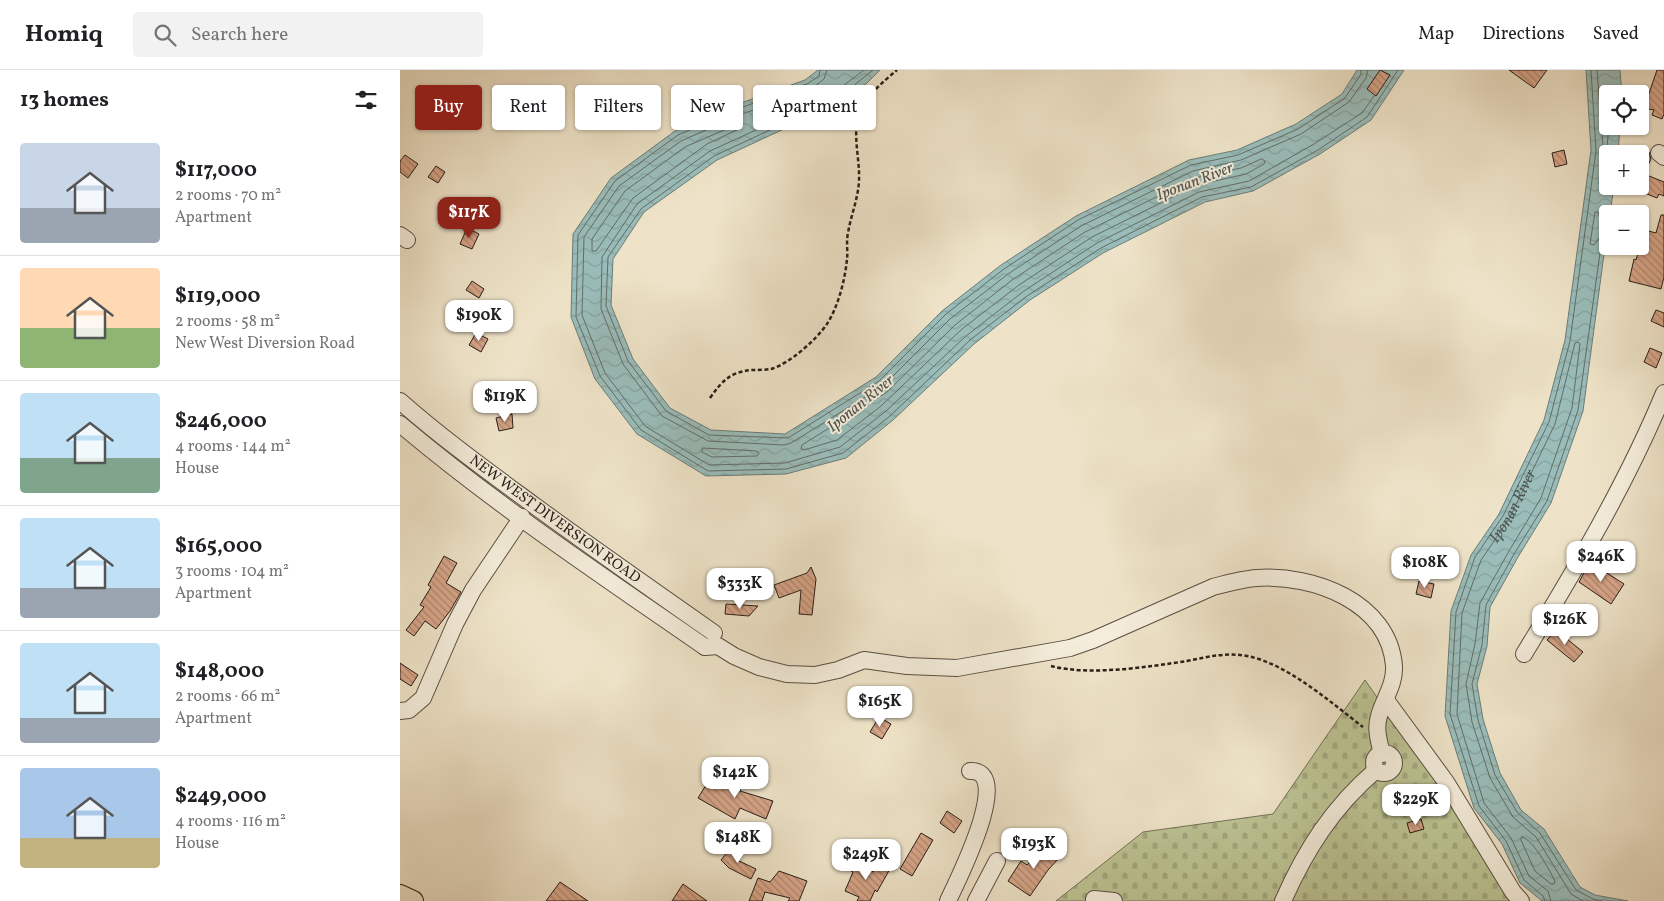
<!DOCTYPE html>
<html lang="en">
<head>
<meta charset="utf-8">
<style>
	body { margin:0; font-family:Vollkorn,serif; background:#f2f2f2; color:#202124; height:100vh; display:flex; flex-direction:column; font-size:19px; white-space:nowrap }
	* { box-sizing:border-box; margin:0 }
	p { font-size:16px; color:#757577 }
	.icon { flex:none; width:28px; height:28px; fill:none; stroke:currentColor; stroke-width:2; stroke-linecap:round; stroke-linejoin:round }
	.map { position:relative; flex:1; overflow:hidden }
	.sheet { display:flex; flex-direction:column; background:#fff; width:400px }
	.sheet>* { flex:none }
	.banner { position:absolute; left:15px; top:15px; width:475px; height:45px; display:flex; gap:10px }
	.fabs { position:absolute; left:1199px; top:15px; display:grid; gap:10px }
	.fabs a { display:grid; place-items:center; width:50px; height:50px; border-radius:5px; background:#fff; box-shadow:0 1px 4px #0004; font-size:25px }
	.price { position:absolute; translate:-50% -42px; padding:0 11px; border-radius:10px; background:#fff; color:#222; font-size:16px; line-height:32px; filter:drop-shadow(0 1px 2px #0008) }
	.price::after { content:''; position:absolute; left:50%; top:30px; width:15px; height:11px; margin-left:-8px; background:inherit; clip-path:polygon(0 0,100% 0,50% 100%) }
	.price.active { background:#8f2418; color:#fff }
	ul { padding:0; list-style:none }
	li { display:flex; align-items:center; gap:15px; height:125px; padding:0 20px }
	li+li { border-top:1px solid #e0e0e0 }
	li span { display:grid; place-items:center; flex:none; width:140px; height:100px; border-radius:5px; color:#555 }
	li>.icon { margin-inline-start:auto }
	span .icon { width:60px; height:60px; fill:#fffc; stroke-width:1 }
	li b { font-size:21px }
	h2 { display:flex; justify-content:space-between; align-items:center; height:60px; padding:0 20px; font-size:21px }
	.pill { padding:0 18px; border-radius:5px; background:#fff; box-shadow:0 1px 4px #0004; font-size:18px; line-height:45px }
	.pill.active { background:#8f2418; color:#fff }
	header { display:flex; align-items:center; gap:30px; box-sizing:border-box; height:70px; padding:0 25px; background:#fff; border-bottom:1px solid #e0e0e0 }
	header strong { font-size:24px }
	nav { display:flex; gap:28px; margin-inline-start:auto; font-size:18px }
	.search { width:350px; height:45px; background:#f2f2f2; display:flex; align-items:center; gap:12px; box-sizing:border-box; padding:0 18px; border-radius:5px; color:#757577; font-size:19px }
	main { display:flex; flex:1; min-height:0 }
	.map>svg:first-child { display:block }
	.cemetery { fill:url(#cemetery-stones); stroke:#727056 }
	.water { fill:url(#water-waves); stroke:#6c7d79 }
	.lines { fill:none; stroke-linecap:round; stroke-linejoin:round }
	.shore { stroke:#616d69; stroke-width:1 }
	.building { fill:url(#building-back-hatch); stroke:#281d18 }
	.minor-casing { stroke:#5a4e44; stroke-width:18 }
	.major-casing { stroke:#281d18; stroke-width:22 }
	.path { stroke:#281d18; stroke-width:2.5; stroke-dasharray:4 2.5; stroke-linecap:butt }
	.minor { stroke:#f4eddb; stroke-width:16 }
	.major { stroke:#eee3c8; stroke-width:20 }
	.labels { text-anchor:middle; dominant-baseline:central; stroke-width:4; stroke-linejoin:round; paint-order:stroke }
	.street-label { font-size:15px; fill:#281d18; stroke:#f4eddb }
	.water-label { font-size:16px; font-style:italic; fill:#505551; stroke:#f4eddb }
</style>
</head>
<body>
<header>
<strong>Homiq</strong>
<div class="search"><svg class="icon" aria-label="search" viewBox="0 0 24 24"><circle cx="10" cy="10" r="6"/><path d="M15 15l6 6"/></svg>Search here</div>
<nav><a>Map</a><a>Directions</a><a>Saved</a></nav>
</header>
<main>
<section class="sheet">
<h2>13 homes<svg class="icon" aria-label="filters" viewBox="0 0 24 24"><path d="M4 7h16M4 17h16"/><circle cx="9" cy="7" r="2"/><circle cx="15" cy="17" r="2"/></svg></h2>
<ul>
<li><span style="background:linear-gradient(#c9d6e8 65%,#9aa5b1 0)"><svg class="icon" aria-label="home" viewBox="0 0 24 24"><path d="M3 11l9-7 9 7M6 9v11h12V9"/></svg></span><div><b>$117,000</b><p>2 rooms · 70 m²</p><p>Apartment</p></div></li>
<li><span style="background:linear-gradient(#ffd9b3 60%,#8fb573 0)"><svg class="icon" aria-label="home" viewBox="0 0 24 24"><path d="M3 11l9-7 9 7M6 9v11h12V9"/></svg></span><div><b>$119,000</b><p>2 rooms · 58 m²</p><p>New West Diversion Road</p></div></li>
<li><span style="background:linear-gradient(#bfe0f5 65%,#7fa58c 0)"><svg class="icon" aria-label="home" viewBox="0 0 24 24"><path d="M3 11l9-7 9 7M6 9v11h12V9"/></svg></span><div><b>$246,000</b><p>4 rooms · 144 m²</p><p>House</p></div></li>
<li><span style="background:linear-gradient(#bfe0f5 70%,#9aa5b1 0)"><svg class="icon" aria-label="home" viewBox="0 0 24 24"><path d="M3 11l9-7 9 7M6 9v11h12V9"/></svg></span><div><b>$165,000</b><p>3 rooms · 104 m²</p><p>Apartment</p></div></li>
<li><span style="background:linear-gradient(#bfe0f5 75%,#9aa5b1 0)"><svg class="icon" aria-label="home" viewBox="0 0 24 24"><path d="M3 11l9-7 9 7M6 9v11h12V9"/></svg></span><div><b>$148,000</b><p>2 rooms · 66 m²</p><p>Apartment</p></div></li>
<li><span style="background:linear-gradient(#a9c7e8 70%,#c2b280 0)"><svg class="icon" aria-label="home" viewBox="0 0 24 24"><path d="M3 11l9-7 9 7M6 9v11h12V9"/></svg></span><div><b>$249,000</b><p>4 rooms · 116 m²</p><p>House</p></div></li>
</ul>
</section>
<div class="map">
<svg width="1264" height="831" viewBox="0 0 1264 831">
	<defs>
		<pattern id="cemetery-stones" width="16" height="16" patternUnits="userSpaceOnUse" patternTransform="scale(1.25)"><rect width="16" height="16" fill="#bcc393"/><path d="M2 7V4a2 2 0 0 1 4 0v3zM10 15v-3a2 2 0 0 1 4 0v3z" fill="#a2a77e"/></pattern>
		<pattern id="water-waves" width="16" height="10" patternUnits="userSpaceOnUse" patternTransform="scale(1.25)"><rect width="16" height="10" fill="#9abdba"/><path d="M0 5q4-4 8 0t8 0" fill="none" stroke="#85a29f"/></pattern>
		<pattern id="building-back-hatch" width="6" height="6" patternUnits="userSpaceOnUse" patternTransform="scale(1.25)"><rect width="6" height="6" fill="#d7a588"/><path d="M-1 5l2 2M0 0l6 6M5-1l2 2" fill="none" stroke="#ae866e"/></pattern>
	</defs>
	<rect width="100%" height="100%" fill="#eee3c8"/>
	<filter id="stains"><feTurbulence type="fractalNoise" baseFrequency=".004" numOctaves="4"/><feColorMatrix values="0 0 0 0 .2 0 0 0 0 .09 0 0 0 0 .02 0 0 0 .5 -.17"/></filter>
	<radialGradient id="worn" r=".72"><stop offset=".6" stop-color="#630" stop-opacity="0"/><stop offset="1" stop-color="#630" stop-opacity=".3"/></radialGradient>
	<!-- cemetery -->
	<path class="cemetery" d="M 965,610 L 1047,728 L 1110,831 L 656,831 L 743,762 L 873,744 Z"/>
	<!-- water -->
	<path class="water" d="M 418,0 L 480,0 L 467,13 L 424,45 L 384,59 L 317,90 L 244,142 L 213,189 L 211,235 L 233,289 L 270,338 L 311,360 L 385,364 L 476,307 L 542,241 L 601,195 L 676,146 L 789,90 L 837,80 L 896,54 L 942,24 L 957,0 L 1004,0 L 971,50 L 920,84 L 853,121 L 805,132 L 703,183 L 630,230 L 574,274 L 493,350 L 446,388 L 386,404 L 306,406 L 237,364 L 195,309 L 171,247 L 173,164 L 211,108 L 275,61 L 341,33 L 405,10 Z
		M 1186,0 L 1220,0 L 1222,24 L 1208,24 L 1208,56 L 1220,56 L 1218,84 L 1208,84 L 1208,116 L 1214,116 L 1210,144 L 1208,144 L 1207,162 L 1183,341 L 1151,433 L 1118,487 L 1090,537 L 1087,576 L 1077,614 L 1083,649 L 1100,703 L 1121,740 L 1144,759 L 1180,817 L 1195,825 L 1228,831 L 1142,831 L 1120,813 L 1102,774 L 1074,738 L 1045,646 L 1051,541 L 1071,485 L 1099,444 L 1144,350 L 1165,270 L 1191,80 Z"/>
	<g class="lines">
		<!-- shore -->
		<g class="shore">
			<path d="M 420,0 L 419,6 L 407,14 L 343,37 L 278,65 L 215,111 L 178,165 L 176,247 L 200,306 L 241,360 L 308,401 L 386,399 L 443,383 L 490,346 L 570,270 L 627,226 L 701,178 L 802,127 L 851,117 L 918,80 L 967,47 L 998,0"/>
			<path d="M 427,0 L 424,9 L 410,20 L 345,43 L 281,71 L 219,116 L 184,167 L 182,245 L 205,303 L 245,356 L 309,395 L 385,393 L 440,377 L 486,341 L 566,266 L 624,221 L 697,173 L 799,122 L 849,111 L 914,74 L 962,43 L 974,26"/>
			<path d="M 464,0 L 418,35 L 380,49 L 310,81 L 237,134 L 202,187 L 201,239 L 223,294 L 262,346 L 308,371 L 384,375 L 391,373 L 483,316 L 550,249 L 608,204 L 681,156 L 793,101 L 841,90 L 901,64 L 949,32 L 966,8 L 968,0"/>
			<path d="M 473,0 L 422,41 L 383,54 L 314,86 L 241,139 L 208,187 L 206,236 L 228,291 L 266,341 L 309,365 L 388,368 L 479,311 L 546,244 L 604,199 L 678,150 L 791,95 L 838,85 L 898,59 L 945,28 L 961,4 L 961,0"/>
			<path d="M 1197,0 L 1203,77 L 1205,79 L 1207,77 L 1209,56"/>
			<path d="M 339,54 L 342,55 L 341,58 L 307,74 L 233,128 L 196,181 L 192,181 L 192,169 L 225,121 L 285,77 Z"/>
			<path d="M 1208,86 L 1206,82 L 1202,84 L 1199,114 L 1202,114 L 1208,107"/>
			<path d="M 862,89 L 865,91 L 864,94 L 846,104 L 797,115 L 692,167 L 619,215 L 562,259 L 481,336 L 437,370 L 404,380 L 401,379 L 402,375 L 487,322 L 555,255 L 612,210 L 685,162 L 795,108 L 841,98 Z"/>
			<path d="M 1208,154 L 1201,150 L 1198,142 L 1195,142 L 1190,174 L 1194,175 L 1200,167 L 1208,165"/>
			<path d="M 303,378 L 357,381 L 359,384 L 357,386 L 312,387 L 302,382 Z"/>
			<path d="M 1122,767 C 1134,770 1149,800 1155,811 L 1154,814 L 1151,814 L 1135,801 L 1121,770 Z"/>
			<path d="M 1145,831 L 1143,826 L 1124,810 L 1106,771 L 1079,736 L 1050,644 L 1056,542 L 1075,487 L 1103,446 L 1149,352 L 1170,271 L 1196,81 L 1191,0"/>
			<path id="s1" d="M 1151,831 L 1148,821 L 1129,806 L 1111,768 L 1084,733 L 1057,644 L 1062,543 L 1081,490 L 1109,449 L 1155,354 L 1175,273 L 1178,272 L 1180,274 L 1172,338 L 1141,428 L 1109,481 L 1080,533 L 1075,574 L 1066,614 L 1072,652 L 1090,708 L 1113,747 L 1136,767 L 1171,824 L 1183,831"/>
			<path d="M 1202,831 L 1193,829 L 1176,820 L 1140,763 L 1117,742 L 1095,705 L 1078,650 L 1072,614 L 1082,575 L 1086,535 L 1114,484 L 1147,431 L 1178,340 L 1201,176 L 1203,172 L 1208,171"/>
		</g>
	</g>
	<!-- building -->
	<path class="building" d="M 980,0 L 990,5 L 976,26 L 967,19 Z
		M 1109,0 L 1147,0 L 1134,18 Z
		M 1257,0 L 1264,0 L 1264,44 L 1262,49 L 1252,45 L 1254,40 L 1244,38 Z
		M 1164,80 L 1167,94 L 1155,97 L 1152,83 Z
		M 1244,80 L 1249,82 L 1251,89 L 1244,104 L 1264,112 L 1264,126 L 1259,124 L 1257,128 L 1240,121 L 1240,88 Z
		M 5,85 L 18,94 L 8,108 L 0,102 L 0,91 Z
		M 36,96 L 45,102 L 38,113 L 28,107 Z
		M 1261,145 L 1264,145 L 1264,207 L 1261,219 L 1229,211 L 1234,189 L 1236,190 L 1245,160 L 1256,163 Z
		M 67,158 L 79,164 L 72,179 L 60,174 Z
		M 72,211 L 84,219 L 79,228 L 66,220 Z
		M 1256,240 L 1264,243 L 1264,257 L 1251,251 Z
		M 76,263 L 88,269 L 81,282 L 69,275 Z
		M 1250,278 L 1262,283 L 1256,298 L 1244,292 Z
		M 112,344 L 113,358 L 99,361 L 96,348 Z
		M 44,486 L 57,493 L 46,513 L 61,522 L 50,541 L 36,559 L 25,551 L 14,566 L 6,560 L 24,537 L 20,535 L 31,517 L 28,515 Z
		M 1190,492 L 1224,514 L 1211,534 L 1179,512 Z
		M 411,497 L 416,509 L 412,545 L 399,544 L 401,520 L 379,528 L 374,515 L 407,503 Z
		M 1019,511 L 1034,514 L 1031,528 L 1016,524 Z
		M 326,534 L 358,536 L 349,546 L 325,544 Z
		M 1156,560 L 1183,582 L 1174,592 L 1147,570 Z
		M 0,593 L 18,605 L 11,616 L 0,609 Z
		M 479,647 L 491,654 L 482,669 L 470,662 Z
		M 331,703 L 345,708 L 340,721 L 373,731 L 366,749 L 340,738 L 335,749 L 298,728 L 309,710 L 325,719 Z
		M 547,741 L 562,751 L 554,763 L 540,753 Z
		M 1021,749 L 1024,759 L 1010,763 L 1007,753 Z
		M 521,763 L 533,770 L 512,806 L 500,799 Z
		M 645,774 L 660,787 L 648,800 L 630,826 L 608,811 L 621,791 L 627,795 Z
		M 331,778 L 340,785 L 337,790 L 356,799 L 351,809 L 329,798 L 321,790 Z
		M 458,791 L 473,802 L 475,799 L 477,800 L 483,792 L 491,797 L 477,822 L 475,820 L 470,831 L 457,831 L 459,827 L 445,821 L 453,802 L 451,801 Z
		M 379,801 L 407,811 L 399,831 L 388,831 L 390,828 L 365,822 L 362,831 L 349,831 L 358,808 L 370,812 Z
		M 160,812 L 188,831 L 146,831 Z
		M 283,814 L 307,831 L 272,831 Z"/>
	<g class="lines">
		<!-- minor casing -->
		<g class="minor-casing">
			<g id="minor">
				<path d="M 1259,83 L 1264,87"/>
				<path d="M 0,165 L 7,170"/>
				<path id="s2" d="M 0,331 C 43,369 89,402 135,436 C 194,479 254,521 314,563"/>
				<path d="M 0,354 C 96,435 201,505 305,577"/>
				<path d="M 305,577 L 318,576 L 334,586 L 359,597 L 387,604 L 415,605 L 438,600 L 464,590 L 507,596 L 557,598 L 670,578 L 693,570 L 813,517 C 828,513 842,509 857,508 C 913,504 989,532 994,596 C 995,615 984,628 979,646 C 975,659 979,671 982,684"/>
				<path d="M 1124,584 C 1175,500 1226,415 1264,323"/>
				<path d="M 986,630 L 1046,712 L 1113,822 L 1121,831"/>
				<path d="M 0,641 L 9,640 L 23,628 L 55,554 L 73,520 L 122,447"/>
				<circle cx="984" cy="693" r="10"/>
				<path d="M 694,829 L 714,831"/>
				<path d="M 548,831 C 556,813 615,699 570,701"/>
				<path d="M 576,831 L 597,791"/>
				<path d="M 883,831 C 906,779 933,737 976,700"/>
			</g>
		</g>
		<!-- major casing -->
		<g class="major-casing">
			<path id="major" d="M 0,825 L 13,831"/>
		</g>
		<!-- path -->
		<path class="path" d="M 310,328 C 322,311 330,302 352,300 C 358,300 365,300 371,299 C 389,294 416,270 427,254 C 438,237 445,210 447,189 C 448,181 446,172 448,163 C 451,145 458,129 459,111 C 460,90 453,68 458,47 C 463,28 483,12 497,0
			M 651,596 C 690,606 747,597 787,591 C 807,587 826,582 847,586 C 888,594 930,632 963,657"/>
		<!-- minor -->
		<use href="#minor" class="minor"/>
		<!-- major -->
		<use href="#major" class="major"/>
	</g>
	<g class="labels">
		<!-- street labels -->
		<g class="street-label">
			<text stroke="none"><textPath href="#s2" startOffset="195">NEW WEST DIVERSION ROAD</textPath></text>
		</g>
		<!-- water labels -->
		<g class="water-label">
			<text transform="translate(795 112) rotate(-21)">Iponan River</text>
			<text transform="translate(461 334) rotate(-39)">Iponan River</text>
			<text stroke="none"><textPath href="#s1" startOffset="434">Iponan River</textPath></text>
		</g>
	</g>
	<rect width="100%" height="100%" filter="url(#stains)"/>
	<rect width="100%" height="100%" fill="url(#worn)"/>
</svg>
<div class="fabs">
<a><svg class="icon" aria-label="locate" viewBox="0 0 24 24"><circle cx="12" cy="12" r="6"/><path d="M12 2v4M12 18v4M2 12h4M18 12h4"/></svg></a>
<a>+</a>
<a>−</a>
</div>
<b class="price active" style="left:69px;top:169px">$117K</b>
<b class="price" style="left:79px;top:272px">$190K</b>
<b class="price" style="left:105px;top:353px">$119K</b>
<b class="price" style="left:1201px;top:513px">$246K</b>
<b class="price" style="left:1025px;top:519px">$108K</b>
<b class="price" style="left:340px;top:540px">$333K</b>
<b class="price" style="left:1165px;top:576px">$126K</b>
<b class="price" style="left:480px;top:658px">$165K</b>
<b class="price" style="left:335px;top:729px">$142K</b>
<b class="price" style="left:1016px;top:756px">$229K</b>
<b class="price" style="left:338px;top:794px">$148K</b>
<b class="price" style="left:634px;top:800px">$193K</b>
<b class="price" style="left:466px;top:811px">$249K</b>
<div class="banner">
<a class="pill active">Buy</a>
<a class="pill">Rent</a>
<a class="pill">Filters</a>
<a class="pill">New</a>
<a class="pill">Apartment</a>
</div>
</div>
</main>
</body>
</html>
